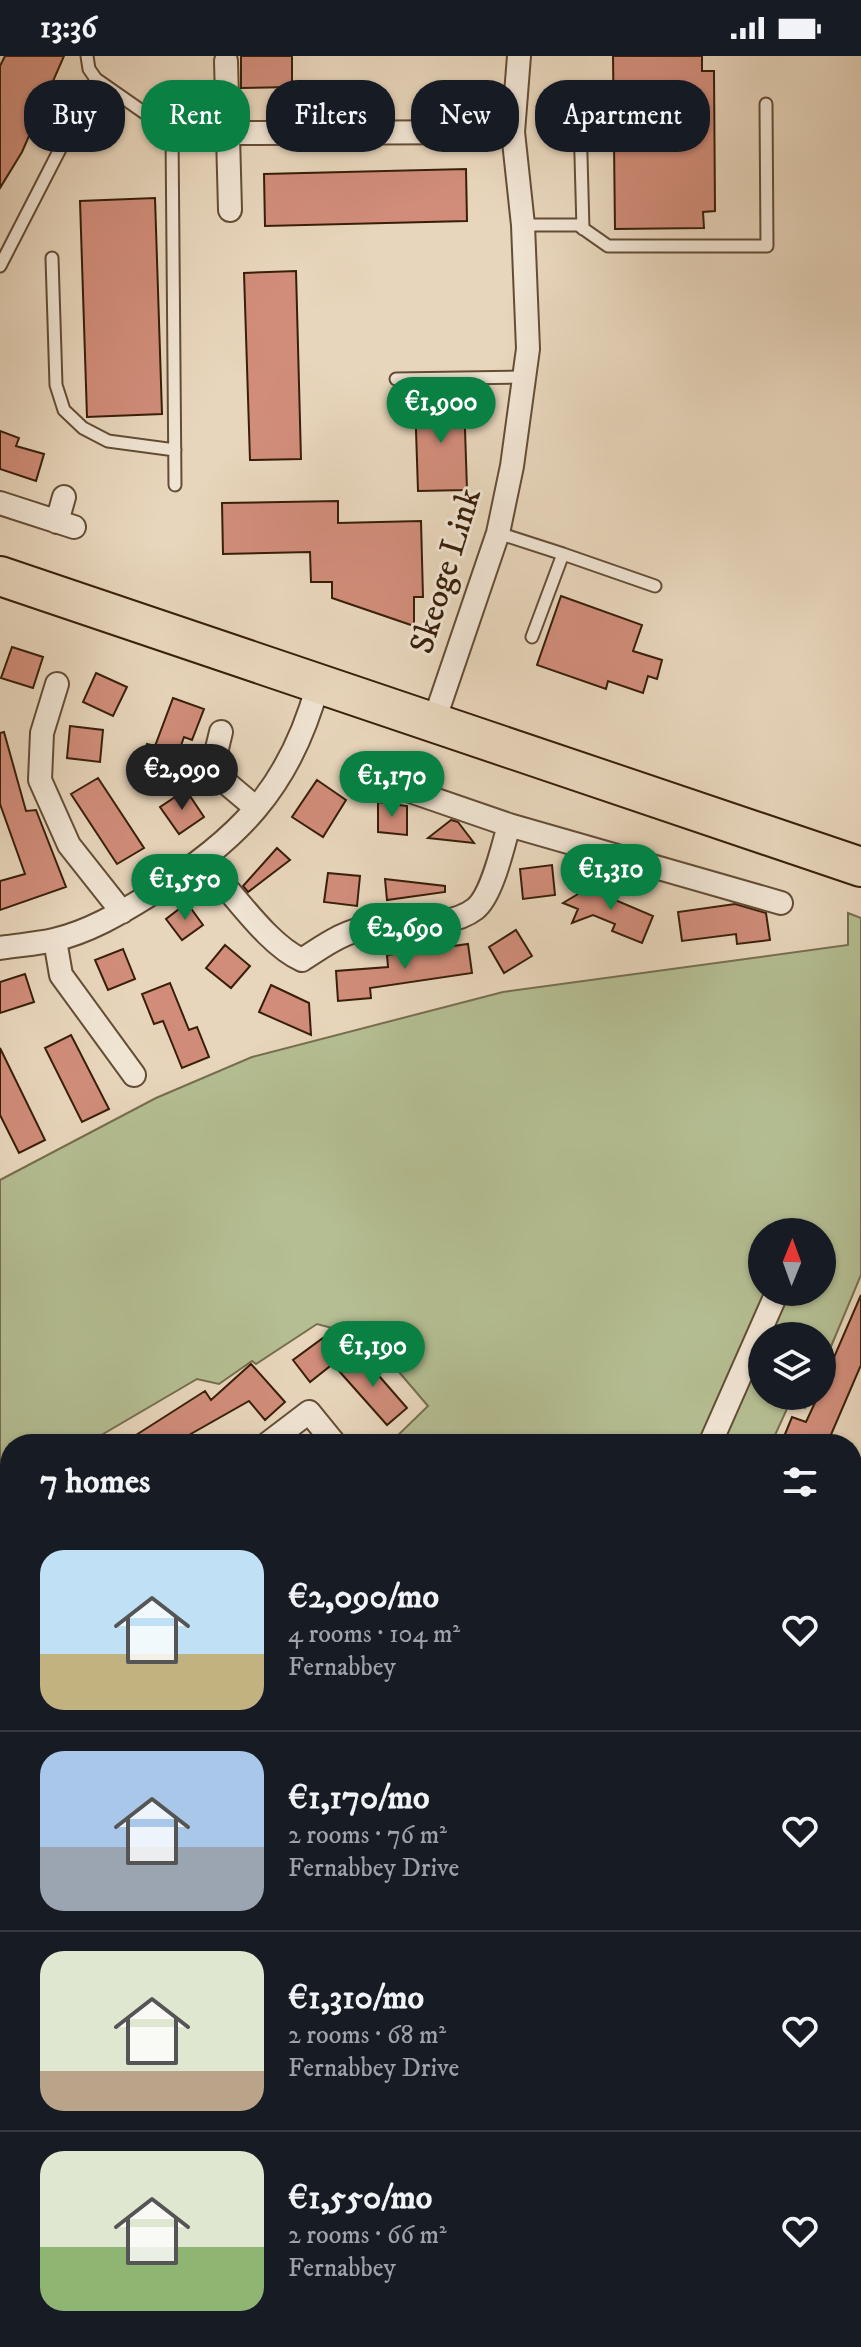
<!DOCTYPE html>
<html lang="en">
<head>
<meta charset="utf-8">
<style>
	body { margin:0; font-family:"IM FELL DW Pica",serif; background:#20242c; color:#f1f3f6; height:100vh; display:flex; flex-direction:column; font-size:30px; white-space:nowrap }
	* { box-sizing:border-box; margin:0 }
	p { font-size:26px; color:#9ea1a6 }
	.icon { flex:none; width:44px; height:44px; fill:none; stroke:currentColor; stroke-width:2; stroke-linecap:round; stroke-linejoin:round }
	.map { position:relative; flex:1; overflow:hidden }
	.details { position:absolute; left:0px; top:1378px; width:862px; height:914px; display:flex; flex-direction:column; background:#171b24; border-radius:32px 32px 0 0; box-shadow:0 2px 6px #0004 }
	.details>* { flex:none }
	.guide { position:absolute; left:24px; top:24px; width:814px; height:72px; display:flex; gap:16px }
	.needle { width:52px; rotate:1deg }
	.tools { position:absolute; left:748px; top:1162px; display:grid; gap:16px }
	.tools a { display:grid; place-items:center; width:88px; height:88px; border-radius:50%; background:#171b24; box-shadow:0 2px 6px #0004; font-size:40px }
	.price { position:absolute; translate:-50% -68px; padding:0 18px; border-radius:28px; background:#0b8043; color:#fff; font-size:26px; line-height:52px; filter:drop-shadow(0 2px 4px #0008) }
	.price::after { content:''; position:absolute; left:50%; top:48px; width:24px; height:18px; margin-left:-12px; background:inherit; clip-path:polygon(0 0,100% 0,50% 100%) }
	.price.selected { background:#222; color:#fff }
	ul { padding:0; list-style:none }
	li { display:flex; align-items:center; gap:24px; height:200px; padding:0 40px }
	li+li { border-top:2px solid #363941 }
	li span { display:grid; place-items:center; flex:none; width:224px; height:160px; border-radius:24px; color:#555 }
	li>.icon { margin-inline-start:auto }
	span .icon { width:96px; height:96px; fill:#fffc; stroke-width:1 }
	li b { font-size:34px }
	h2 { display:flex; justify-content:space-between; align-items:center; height:96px; padding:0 40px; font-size:34px }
	.chip { padding:0 28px; border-radius:32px; background:#171b24; box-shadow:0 2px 6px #0004; font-size:28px; line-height:72px }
	.chip.selected { background:#0b8043; color:#fff }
	.status { display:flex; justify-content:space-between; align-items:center; height:56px; padding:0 40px; background:#171b24; direction:ltr }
	.status svg { height:22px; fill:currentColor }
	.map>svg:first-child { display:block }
	.green { fill:#b4be92; stroke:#766e4e; stroke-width:2; fill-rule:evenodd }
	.building { fill:#d18d7a; stroke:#381f09; stroke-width:2 }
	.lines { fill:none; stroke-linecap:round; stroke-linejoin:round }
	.service-casing { stroke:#644d36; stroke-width:15 }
	.minor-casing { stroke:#644d36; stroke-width:26 }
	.trunk-casing { stroke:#381f09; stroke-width:42 }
	.service { stroke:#f0e4d3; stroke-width:11 }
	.minor { stroke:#f0e4d3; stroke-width:22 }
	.trunk { stroke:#e8d6bc; stroke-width:38 }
	.labels { text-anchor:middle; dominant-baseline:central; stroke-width:6; stroke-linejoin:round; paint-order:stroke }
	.street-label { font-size:34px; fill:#381f09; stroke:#f0e4d3 }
</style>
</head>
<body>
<div class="status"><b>13:36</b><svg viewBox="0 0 49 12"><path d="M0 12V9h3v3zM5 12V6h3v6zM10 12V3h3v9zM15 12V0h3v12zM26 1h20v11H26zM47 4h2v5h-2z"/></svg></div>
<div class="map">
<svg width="861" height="2291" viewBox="0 0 861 2291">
	<rect width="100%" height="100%" fill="#e8d6bc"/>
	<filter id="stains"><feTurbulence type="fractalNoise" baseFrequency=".0025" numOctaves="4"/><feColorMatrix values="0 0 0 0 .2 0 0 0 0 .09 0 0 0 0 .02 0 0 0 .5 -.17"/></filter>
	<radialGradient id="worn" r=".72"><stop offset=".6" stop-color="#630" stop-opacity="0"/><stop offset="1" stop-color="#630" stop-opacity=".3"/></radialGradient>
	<!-- green -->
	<path class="green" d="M 848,857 L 861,862 L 861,1219 L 822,1312 L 822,1280 L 762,1280 L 762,1340 L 810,1340 L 805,1352 L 790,1346 L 771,1388 L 389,1388 L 428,1350 L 370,1282 L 317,1268 L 256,1308 L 252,1305 L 219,1328 L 197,1323 L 86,1388 L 10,1388 L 10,1413 L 0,1419 L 0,1124 L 156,1042 L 252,1001 L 503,936 L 848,889 ZM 762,1176 L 822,1176 L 822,1236 L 762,1236 Z
		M 9,1794 L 10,1796 L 10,2024 L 6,2023 L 0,2008 L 0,1799 Z
		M 861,2031 L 861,2105 L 852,2113 L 852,2045 Z
		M 69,2282 L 151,2282 L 141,2291 L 72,2291 Z
		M 181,2282 L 252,2282 L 245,2291 L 175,2291 Z
		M 440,2282 L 817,2282 L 826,2291 L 433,2291 Z"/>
	<!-- building -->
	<path class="building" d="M 5,0 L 64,0 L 22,96 L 0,132 L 0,10 Z
		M 241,0 L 292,0 L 292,31 L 241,32 Z
		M 613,0 L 702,0 L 702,15 L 714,15 L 715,155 L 703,156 L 704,172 L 615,173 Z
		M 466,113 L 467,165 L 265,170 L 264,118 Z
		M 155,142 L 162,358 L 87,361 L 80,145 Z
		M 296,215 L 301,403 L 250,404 L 244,217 Z
		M 464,343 L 467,434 L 418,435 L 415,344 Z
		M 0,375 L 19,382 L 16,390 L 44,398 L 36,425 L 0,413 Z
		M 338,445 L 338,467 L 421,465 L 423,541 L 414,541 L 414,570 L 332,542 L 332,526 L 311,526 L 310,496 L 223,498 L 222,447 Z
		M 561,540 L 642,569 L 633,595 L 662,604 L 657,623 L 648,620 L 643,637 L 608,625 L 606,633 L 537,609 Z
		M 12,591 L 43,601 L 33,632 L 1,622 Z
		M 96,617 L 127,631 L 113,660 L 83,646 Z
		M 173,642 L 204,653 L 192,684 L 184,681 L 164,738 L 133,728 L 147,688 L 155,690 Z
		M 70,670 L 103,674 L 100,706 L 67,702 Z
		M 4,676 L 26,755 L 36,754 L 66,831 L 0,854 L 0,825 L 25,818 L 0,748 L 0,677 Z
		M 98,722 L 144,792 L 117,808 L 71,738 Z
		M 317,724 L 346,744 L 323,781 L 292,761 Z
		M 186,734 L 204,761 L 179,778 L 160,751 Z
		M 378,746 L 407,750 L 407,779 L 378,776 Z
		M 451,764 L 458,766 L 474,787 L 428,782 Z
		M 277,792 L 290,804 L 248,836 L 243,830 Z
		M 552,809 L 555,839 L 523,843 L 520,813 Z
		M 328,817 L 360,820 L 357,850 L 324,846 Z
		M 385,823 L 445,830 L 445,836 L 387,844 Z
		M 595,828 L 611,834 L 608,841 L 653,860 L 642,887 L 612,875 L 615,868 L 593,859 L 572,867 L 578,853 L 563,847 Z
		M 187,847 L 203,869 L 182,884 L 166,863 Z
		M 735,848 L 766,857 L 770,884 L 737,888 L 736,878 L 682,885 L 678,856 Z
		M 516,874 L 532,900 L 504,917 L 489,891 Z
		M 468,888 L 472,917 L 370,932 L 371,942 L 338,945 L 336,915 L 388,911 L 387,899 Z
		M 225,889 L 250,910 L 231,932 L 206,912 Z
		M 123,893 L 135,923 L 108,934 L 95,904 Z
		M 25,918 L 34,946 L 0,957 L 0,926 Z
		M 170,927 L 189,974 L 197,971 L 209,1001 L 182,1012 L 163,965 L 154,968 L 142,938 Z
		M 271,929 L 309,947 L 311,979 L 259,956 Z
		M 71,979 L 109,1053 L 82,1066 L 45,992 Z
		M 0,992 L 45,1084 L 19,1097 L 0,1059 Z
		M 861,1239 L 861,1309 L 827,1388 L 781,1388 L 792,1361 L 806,1366 L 818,1340 L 822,1340 L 822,1329 Z
		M 323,1282 L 339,1303 L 310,1326 L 293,1304 Z
		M 359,1297 L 407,1352 L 387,1369 L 339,1315 Z
		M 251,1308 L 285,1346 L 265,1364 L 249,1345 L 173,1388 L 122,1388 L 205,1335 L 211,1344 Z"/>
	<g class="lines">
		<!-- service casing -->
		<g class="service-casing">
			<path id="service" d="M 87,0 L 89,13 L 96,23 L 172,76 L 228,77
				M 580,64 L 583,173
				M 172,76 L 175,429
				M 523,169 L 578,169 L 608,190 L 767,190 L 766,48
				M 52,202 L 56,329 L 64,354 L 83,372 L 108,385 L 175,394
				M 0,210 L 96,23
				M 396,323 L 525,321
				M 498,477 L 563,498 L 532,581
				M 563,498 L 655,530
				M 0,2052 L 10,2052
				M 0,2275 L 10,2280
				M 16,2282 L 21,2291
				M 56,2282 L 58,2291"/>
		</g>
		<!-- minor casing -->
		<g class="minor-casing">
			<path id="minor" d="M 226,5 L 230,154
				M 229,77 L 513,76
				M 0,447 L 74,471
				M 57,466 L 64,441
				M 57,628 L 42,677 L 40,724 L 69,789 L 122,856
				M 434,665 L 498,477 L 512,410 L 528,293 L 523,169 L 513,76 L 519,0
				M 221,676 L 213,709 L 224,725 L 256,752
				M 355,716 L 509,769 L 781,847
				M 203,806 C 232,834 266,888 302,904 C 320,892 340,878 361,873 C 396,864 446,875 475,853 C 492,840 503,790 509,769
				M 55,884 L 61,919 L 134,1019
				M 0,892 C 18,889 37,888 54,884 C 88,876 119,858 148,840 C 237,785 290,733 318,628
				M 267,1388 L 309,1356 L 335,1388
				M 710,1388 L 775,1241
				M 852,1434 L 856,1424
				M 852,1508 L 861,1511
				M 852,1595 L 861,1599
				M 0,1696 L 10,1685
				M 852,1854 L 861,1858
				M 157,2291 L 167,2282
				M 341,2291 L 348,2282"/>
		</g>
		<!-- trunk casing -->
		<g class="trunk-casing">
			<path id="trunk" d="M 0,520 L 861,811"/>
		</g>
		<!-- service -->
		<use href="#service" class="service"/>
		<!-- minor -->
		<use href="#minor" class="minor"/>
		<!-- trunk -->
		<use href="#trunk" class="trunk"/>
	</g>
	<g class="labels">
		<!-- street labels -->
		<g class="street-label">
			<text transform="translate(446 515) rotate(-73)">Skeoge Link</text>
		</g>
	</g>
	<rect width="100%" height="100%" filter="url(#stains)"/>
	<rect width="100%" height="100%" fill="url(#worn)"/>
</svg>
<div class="tools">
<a><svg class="needle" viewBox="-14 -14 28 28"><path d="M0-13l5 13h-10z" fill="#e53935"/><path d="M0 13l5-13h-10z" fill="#9ea1a6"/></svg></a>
<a><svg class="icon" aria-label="layers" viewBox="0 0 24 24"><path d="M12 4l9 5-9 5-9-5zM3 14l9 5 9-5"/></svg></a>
</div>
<b class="price" style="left:441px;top:389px">€1,900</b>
<b class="price selected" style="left:182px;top:756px">€2,090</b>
<b class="price" style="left:392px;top:763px">€1,170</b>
<b class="price" style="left:611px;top:856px">€1,310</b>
<b class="price" style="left:185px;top:866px">€1,550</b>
<b class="price" style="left:405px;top:915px">€2,690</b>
<b class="price" style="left:373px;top:1333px">€1,190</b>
<div class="guide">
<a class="chip">Buy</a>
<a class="chip selected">Rent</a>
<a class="chip">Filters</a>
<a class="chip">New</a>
<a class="chip">Apartment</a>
</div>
<section class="details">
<h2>7 homes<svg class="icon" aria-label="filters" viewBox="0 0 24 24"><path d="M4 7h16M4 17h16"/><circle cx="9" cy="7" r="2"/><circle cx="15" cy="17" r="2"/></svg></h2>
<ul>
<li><span style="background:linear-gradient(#bfe0f5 65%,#c2b280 0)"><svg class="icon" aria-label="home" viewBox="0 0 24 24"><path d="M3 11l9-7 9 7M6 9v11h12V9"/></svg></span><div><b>€2,090/mo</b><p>4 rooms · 104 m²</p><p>Fernabbey</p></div><svg class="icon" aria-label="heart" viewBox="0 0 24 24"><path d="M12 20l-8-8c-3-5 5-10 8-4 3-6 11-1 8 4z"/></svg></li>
<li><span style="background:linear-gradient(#a9c7e8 60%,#9aa5b1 0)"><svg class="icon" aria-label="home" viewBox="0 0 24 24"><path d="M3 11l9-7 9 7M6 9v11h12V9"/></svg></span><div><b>€1,170/mo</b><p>2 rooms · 76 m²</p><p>Fernabbey Drive</p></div><svg class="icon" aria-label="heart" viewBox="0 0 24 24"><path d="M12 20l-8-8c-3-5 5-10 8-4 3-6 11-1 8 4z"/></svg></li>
<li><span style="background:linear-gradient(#dfe7d0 75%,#b9a48a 0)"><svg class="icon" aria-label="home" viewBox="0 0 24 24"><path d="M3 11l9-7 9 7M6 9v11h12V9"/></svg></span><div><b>€1,310/mo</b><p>2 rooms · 68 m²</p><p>Fernabbey Drive</p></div><svg class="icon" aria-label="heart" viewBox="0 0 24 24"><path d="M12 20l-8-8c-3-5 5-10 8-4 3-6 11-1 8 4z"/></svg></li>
<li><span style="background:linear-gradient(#dfe7d0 60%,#8fb573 0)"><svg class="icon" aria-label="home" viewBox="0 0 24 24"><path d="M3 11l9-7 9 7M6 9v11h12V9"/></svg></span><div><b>€1,550/mo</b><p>2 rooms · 66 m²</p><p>Fernabbey</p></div><svg class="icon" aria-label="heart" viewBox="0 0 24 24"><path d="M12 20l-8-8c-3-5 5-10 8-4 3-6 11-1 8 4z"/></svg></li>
</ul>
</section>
</div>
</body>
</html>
